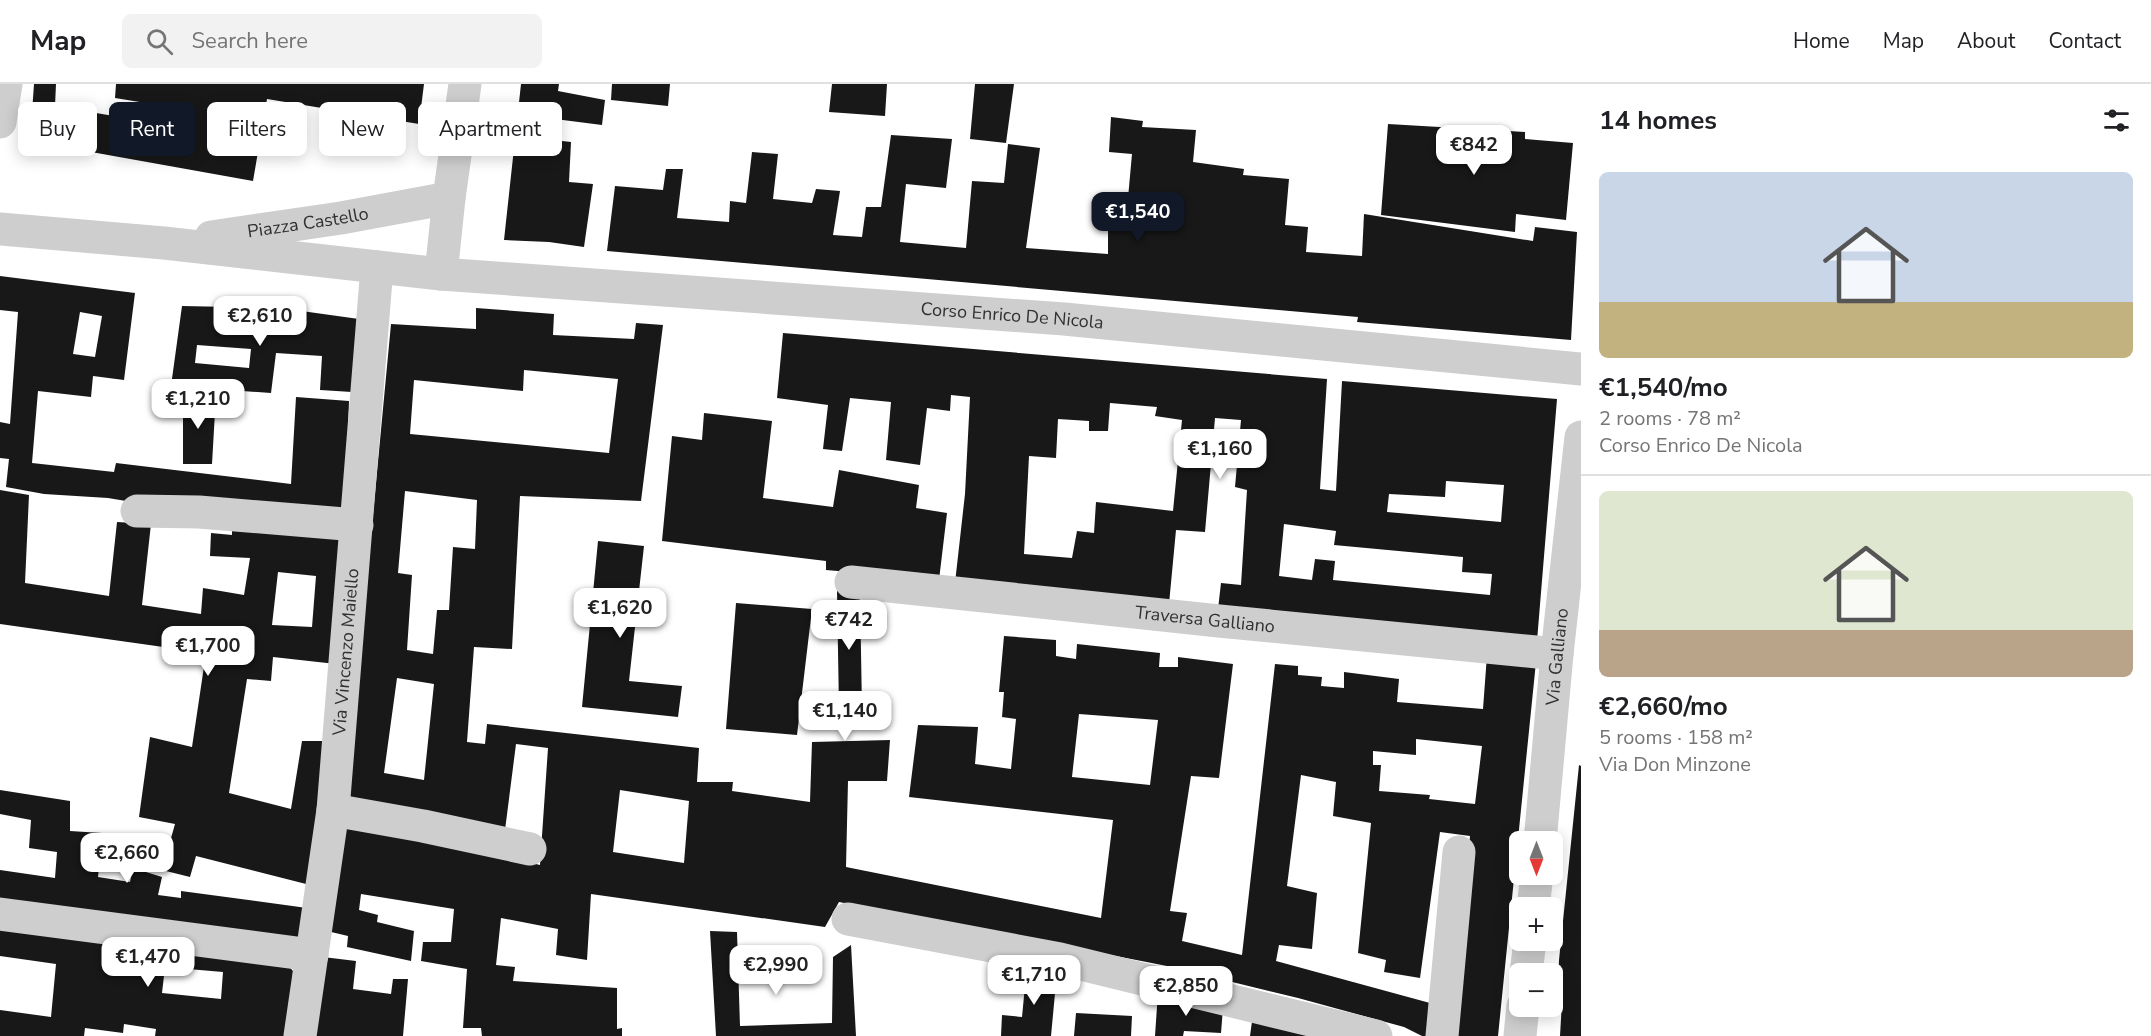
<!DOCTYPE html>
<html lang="en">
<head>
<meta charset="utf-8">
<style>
	body { margin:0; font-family:"Nunito Sans",sans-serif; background:#f2f2f2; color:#202124; height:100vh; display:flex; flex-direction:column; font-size:22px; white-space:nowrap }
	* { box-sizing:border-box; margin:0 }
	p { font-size:20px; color:#757577 }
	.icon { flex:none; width:33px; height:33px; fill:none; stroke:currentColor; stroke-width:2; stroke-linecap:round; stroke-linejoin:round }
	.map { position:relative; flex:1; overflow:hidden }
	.drawer { display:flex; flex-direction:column; background:#fff; width:570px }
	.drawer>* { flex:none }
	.top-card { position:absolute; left:18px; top:18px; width:570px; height:54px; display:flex; gap:12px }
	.needle { width:39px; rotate:180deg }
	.fabs { position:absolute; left:1509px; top:747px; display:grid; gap:12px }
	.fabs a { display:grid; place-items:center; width:54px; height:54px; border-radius:9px; background:#fff; box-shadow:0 3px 15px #0003; font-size:30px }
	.price { position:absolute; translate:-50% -51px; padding:0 14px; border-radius:12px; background:#fff; color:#222; font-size:20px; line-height:39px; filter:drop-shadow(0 2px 3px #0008) }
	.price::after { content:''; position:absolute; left:50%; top:36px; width:18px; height:14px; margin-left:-9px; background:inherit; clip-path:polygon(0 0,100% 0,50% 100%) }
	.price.current { background:#111827; color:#fff }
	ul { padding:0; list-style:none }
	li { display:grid; align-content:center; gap:12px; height:318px; padding:0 18px }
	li+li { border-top:2px solid #e0e0e0 }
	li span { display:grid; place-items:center; height:186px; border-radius:9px; color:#555 }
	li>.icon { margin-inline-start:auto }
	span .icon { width:108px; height:108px; fill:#fffc; stroke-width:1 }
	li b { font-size:26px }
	h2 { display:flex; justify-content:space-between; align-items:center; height:72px; padding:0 18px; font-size:26px }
	.chip { padding:0 21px; border-radius:9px; background:#fff; box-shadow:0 3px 15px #0003; font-size:21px; line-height:54px }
	.chip.current { background:#111827; color:#fff }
	header { display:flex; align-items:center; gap:36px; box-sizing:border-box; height:84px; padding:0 30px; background:#fff; border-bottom:2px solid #e0e0e0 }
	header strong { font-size:28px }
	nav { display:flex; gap:33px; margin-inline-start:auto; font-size:21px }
	.search { width:420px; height:54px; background:#f2f2f2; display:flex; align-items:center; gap:15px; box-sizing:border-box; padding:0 21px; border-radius:9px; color:#757577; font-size:22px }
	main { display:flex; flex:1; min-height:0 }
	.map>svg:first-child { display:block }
	.building { fill:#181818; fill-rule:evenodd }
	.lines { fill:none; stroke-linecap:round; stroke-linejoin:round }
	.minor { stroke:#cecece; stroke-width:33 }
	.tertiary { stroke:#cecece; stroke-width:33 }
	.labels { text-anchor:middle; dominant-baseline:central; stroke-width:6; stroke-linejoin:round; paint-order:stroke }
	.street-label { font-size:18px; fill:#313131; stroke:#fff }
</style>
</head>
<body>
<header>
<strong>Map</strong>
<div class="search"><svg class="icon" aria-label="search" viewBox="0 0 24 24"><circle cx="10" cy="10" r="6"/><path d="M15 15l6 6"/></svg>Search here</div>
<nav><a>Home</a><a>Map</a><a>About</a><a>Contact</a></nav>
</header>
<main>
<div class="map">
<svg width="1581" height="952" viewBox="0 0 1581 952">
	<rect width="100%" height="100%" fill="#fff"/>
	<!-- building -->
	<path class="building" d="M 34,0 L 56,0 L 55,22 L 149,38 L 152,20 L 115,14 L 116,0 L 424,0 L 419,40 L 267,15 L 253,97 L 30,57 Z
		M 521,0 L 559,0 L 558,7 L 605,16 L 602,41 L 555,35 L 553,56 L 571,58 L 569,98 L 593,100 L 584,163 L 549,158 L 504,156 Z
		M 612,0 L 670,0 L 668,22 L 611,16 Z
		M 832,0 L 887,0 L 885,32 L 829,28 Z
		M 975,0 L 1014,0 L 1006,59 L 970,55 Z
		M 1111,33 L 1143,37 L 1142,43 L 1196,46 L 1193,78 L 1244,85 L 1243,91 L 1289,95 L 1285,141 L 1308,143 L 1306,168 L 1362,172 L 1364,130 L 1533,157 L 1535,143 L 1577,148 L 1571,256 L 1357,238 L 1358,233 L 607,167 L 615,102 L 663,106 L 666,85 L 683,85 L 677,134 L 729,138 L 730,117 L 746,119 L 752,68 L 778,70 L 773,115 L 812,119 L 816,105 L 840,107 L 833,151 L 862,153 L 866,123 L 881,123 L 891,51 L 952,55 L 946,104 L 906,100 L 900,158 L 966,164 L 972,97 L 1004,99 L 1008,60 L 1040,64 L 1026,164 L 1108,170 L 1108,144 L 1125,147 L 1132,70 L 1109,68 Z
		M 1388,40 L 1525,48 L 1525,55 L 1573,59 L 1566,136 L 1516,130 L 1515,148 L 1381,131 Z
		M 0,192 L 135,209 L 124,296 L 93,292 L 91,313 L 38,307 L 32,379 L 114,388 L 116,379 L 291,400 L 296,313 L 349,317 L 345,431 L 144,420 L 108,414 L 44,410 L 6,403 L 9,375 L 0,374 L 0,338 L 10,340 L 18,228 L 0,226 ZM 80,228 L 102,232 L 95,273 L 73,270 Z
		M 182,222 L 280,224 L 359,235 L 352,308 L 320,306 L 322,272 L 276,269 L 271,309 L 171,302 ZM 197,261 L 251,265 L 249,284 L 195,279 Z
		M 476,224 L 554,230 L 553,251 L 634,255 L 636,239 L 663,241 L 641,417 L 520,412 L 512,565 L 474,563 L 467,658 L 485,660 L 487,640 L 699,664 L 697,698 L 733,698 L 732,707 L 810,718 L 812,658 L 890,656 L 887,697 L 848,697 L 846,783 L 1101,834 L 1113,736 L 909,713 L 918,641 L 978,643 L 975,680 L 1011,685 L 1016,635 L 1002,633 L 1004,608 L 999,608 L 1004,552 L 1056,556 L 1056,572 L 1076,575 L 1077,560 L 1160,569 L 1159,583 L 1178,583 L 1178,573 L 1233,580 L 1219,694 L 1191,692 L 1170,827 L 1187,829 L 1182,857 L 1242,871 L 1275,580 L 1298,582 L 1298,591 L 1322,593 L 1321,602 L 1344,604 L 1344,588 L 1399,595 L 1397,618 L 1483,625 L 1487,571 L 1536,578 L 1498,952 L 1449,952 L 1470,752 L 1440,748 L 1420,894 L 1384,888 L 1386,876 L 1358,869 L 1371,739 L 1333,732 L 1336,698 L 1301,691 L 1287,802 L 1317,809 L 1312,865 L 1279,861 L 1276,877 L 1441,922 L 1433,952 L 1422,952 L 1404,943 L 1298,914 L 1167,882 L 839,818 L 825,843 L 591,810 L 587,876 L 556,871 L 558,845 L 501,834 L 496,881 L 515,883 L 513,897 L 617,904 L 617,945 L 622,944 L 622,952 L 482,952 L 481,944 L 463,944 L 467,885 L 421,877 L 423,858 L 451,858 L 454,825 L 361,810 L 359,826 L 378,831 L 377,838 L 414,847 L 411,877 L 347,863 L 348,852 L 327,847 L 342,743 L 455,760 L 540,781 L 548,664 L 516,660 L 505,746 L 346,717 L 391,240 L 476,245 ZM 524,286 L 618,295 L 609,369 L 410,350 L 414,296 L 523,307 ZM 405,407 L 477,416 L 475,465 L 453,463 L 449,526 L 437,526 L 433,570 L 407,566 L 412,491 L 398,489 ZM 397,594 L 434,600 L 424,696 L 384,689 ZM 1079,630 L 1158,636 L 1150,701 L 1072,693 ZM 1416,655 L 1482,662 L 1475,720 L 1429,715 L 1430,711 L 1379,707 L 1381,681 L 1373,681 L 1373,667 L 1416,671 ZM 620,706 L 689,717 L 684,779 L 613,768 Z
		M 783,249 L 1327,295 L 1320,405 L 1336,407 L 1342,297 L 1557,315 L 1537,557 L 1218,525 L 1221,499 L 1241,501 L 1247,406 L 1235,403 L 1241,336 L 1215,334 L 1205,448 L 1176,446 L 1169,520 L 955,499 L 965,410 L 970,313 L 951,311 L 950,327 L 927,324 L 920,381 L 886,376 L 891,318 L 850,314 L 842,367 L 823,365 L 828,321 L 777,314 ZM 1110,319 L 1157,323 L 1155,332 L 1182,336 L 1173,427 L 1096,418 L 1094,449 L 1077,447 L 1072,474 L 1024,470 L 1029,372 L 1056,374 L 1058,335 L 1089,337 L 1089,347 L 1108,347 ZM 1446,397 L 1504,401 L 1501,438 L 1387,428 L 1389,410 L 1445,413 ZM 1284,440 L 1336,447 L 1334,461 L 1463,473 L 1462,488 L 1492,490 L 1490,511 L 1333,496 L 1335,477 L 1315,475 L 1312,496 L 1279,492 Z
		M 183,312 L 212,312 L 215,328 L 212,380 L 183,380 Z
		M 704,329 L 772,337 L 763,414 L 833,423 L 839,386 L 919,401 L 916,424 L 947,429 L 939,496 L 826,486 L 826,477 L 662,457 L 672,352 L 702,356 Z
		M 0,406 L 29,411 L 25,499 L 109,512 L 117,438 L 151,440 L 142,521 L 201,530 L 203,504 L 244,511 L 250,474 L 210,472 L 211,449 L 232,451 L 232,444 L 348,450 L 336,580 L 273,573 L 271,597 L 247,595 L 229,709 L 291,725 L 302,657 L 329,657 L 310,801 L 196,772 L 190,793 L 162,786 L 175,740 L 139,733 L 150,653 L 192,663 L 206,569 L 0,540 ZM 278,488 L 316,492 L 312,543 L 272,541 Z
		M 598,457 L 644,462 L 629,597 L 682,602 L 678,633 L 582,623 Z
		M 837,507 L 860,510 L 862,625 L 839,626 Z
		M 736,519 L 812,525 L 797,651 L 726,645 Z
		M 1579,681 L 1581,682 L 1581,952 L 1560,952 L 1563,900 L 1558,901 L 1559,876 Z
		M 0,706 L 70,717 L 70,747 L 102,749 L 98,793 L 130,798 L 133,784 L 162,793 L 158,811 L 181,814 L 181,807 L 307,824 L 302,861 L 0,818 L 0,786 L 55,794 L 57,768 L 29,764 L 31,736 L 0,730 Z
		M 0,838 L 285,878 L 293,887 L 289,952 L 155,952 L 156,945 L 124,940 L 123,949 L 85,944 L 84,952 L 0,952 L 0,926 L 51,933 L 56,880 L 0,872 ZM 165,883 L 223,888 L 221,915 L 162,909 Z
		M 710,847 L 737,848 L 740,942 L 832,939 L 833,873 L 851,861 L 856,952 L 716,952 Z
		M 323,873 L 356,877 L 353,905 L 391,910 L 393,895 L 408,895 L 403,952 L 312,952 Z
		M 1027,881 L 1057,888 L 1051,952 L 1001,952 L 1002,931 L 1022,933 Z
		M 1158,908 L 1223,924 L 1221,949 L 1184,947 L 1183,952 L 1155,952 Z
		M 1076,929 L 1132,932 L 1131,952 L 1074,952 Z
		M 1253,930 L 1324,952 L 1250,952 Z"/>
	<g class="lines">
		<!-- minor -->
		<g class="minor">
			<path d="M 0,38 L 6,0"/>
			<path d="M 137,427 L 199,428 L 357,441"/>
			<path id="s1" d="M 851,498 L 1219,537 L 1557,570"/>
			<path d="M 333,726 L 423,742 L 530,765"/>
			<path id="s2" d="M 1540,758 L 1557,570 L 1581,353"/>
			<path d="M 1533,824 L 1537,790"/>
			<path d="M 0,830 L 312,871"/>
			<path d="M 848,835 L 1060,875 L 1376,952"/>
			<path d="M 1526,890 L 1530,856"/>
			<path id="s3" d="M 300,952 L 333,726 L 377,183"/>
			<path d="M 1442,952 L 1459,768"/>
			<path d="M 1520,952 L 1523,922"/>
		</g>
		<!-- tertiary -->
		<g class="tertiary">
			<path id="s4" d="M 0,145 L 164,159 L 441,190 L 1064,235 L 1581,285"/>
			<path id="s5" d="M 211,153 L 341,134 L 449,114"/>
			<path d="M 441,190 L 449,114 L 465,0"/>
		</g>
	</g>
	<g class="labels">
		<!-- street labels -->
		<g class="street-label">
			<text stroke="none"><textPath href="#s5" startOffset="98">Piazza Castello</textPath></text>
			<text stroke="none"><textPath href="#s4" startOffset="1016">Corso Enrico De Nicola</textPath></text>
			<text stroke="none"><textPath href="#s1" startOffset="356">Traversa Galliano</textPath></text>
			<text stroke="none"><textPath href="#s3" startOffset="387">Via Vincenzo Maiello</textPath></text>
			<text stroke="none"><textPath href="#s2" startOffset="186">Via Galliano</textPath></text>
		</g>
	</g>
</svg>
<div class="fabs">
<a><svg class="needle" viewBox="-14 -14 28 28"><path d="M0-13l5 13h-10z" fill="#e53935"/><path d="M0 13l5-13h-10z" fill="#757577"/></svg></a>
<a>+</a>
<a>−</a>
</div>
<b class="price" style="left:1474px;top:92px">€842</b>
<b class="price current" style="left:1138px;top:159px">€1,540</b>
<b class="price" style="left:260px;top:263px">€2,610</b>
<b class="price" style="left:198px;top:346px">€1,210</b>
<b class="price" style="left:1220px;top:396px">€1,160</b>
<b class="price" style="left:620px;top:555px">€1,620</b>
<b class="price" style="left:849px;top:567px">€742</b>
<b class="price" style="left:208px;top:593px">€1,700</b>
<b class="price" style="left:845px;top:658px">€1,140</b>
<b class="price" style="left:127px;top:800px">€2,660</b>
<b class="price" style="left:148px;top:904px">€1,470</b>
<b class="price" style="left:776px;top:912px">€2,990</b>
<b class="price" style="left:1034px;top:922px">€1,710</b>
<b class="price" style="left:1186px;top:933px">€2,850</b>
<div class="top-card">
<a class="chip">Buy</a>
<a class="chip current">Rent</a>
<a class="chip">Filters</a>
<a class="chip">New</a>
<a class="chip">Apartment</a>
</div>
</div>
<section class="drawer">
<h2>14 homes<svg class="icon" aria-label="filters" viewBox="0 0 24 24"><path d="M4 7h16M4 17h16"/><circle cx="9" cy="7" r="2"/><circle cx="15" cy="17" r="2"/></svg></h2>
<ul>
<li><span style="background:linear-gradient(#c9d6e8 70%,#c2b280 0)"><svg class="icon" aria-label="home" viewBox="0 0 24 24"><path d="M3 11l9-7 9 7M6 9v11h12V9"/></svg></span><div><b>€1,540/mo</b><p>2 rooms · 78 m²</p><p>Corso Enrico De Nicola</p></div></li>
<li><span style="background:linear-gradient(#dfe7d0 75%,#b9a48a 0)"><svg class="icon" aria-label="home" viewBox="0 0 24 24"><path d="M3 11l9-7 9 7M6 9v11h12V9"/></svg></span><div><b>€2,660/mo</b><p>5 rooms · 158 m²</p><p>Via Don Minzone</p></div></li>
</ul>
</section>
</main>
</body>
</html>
